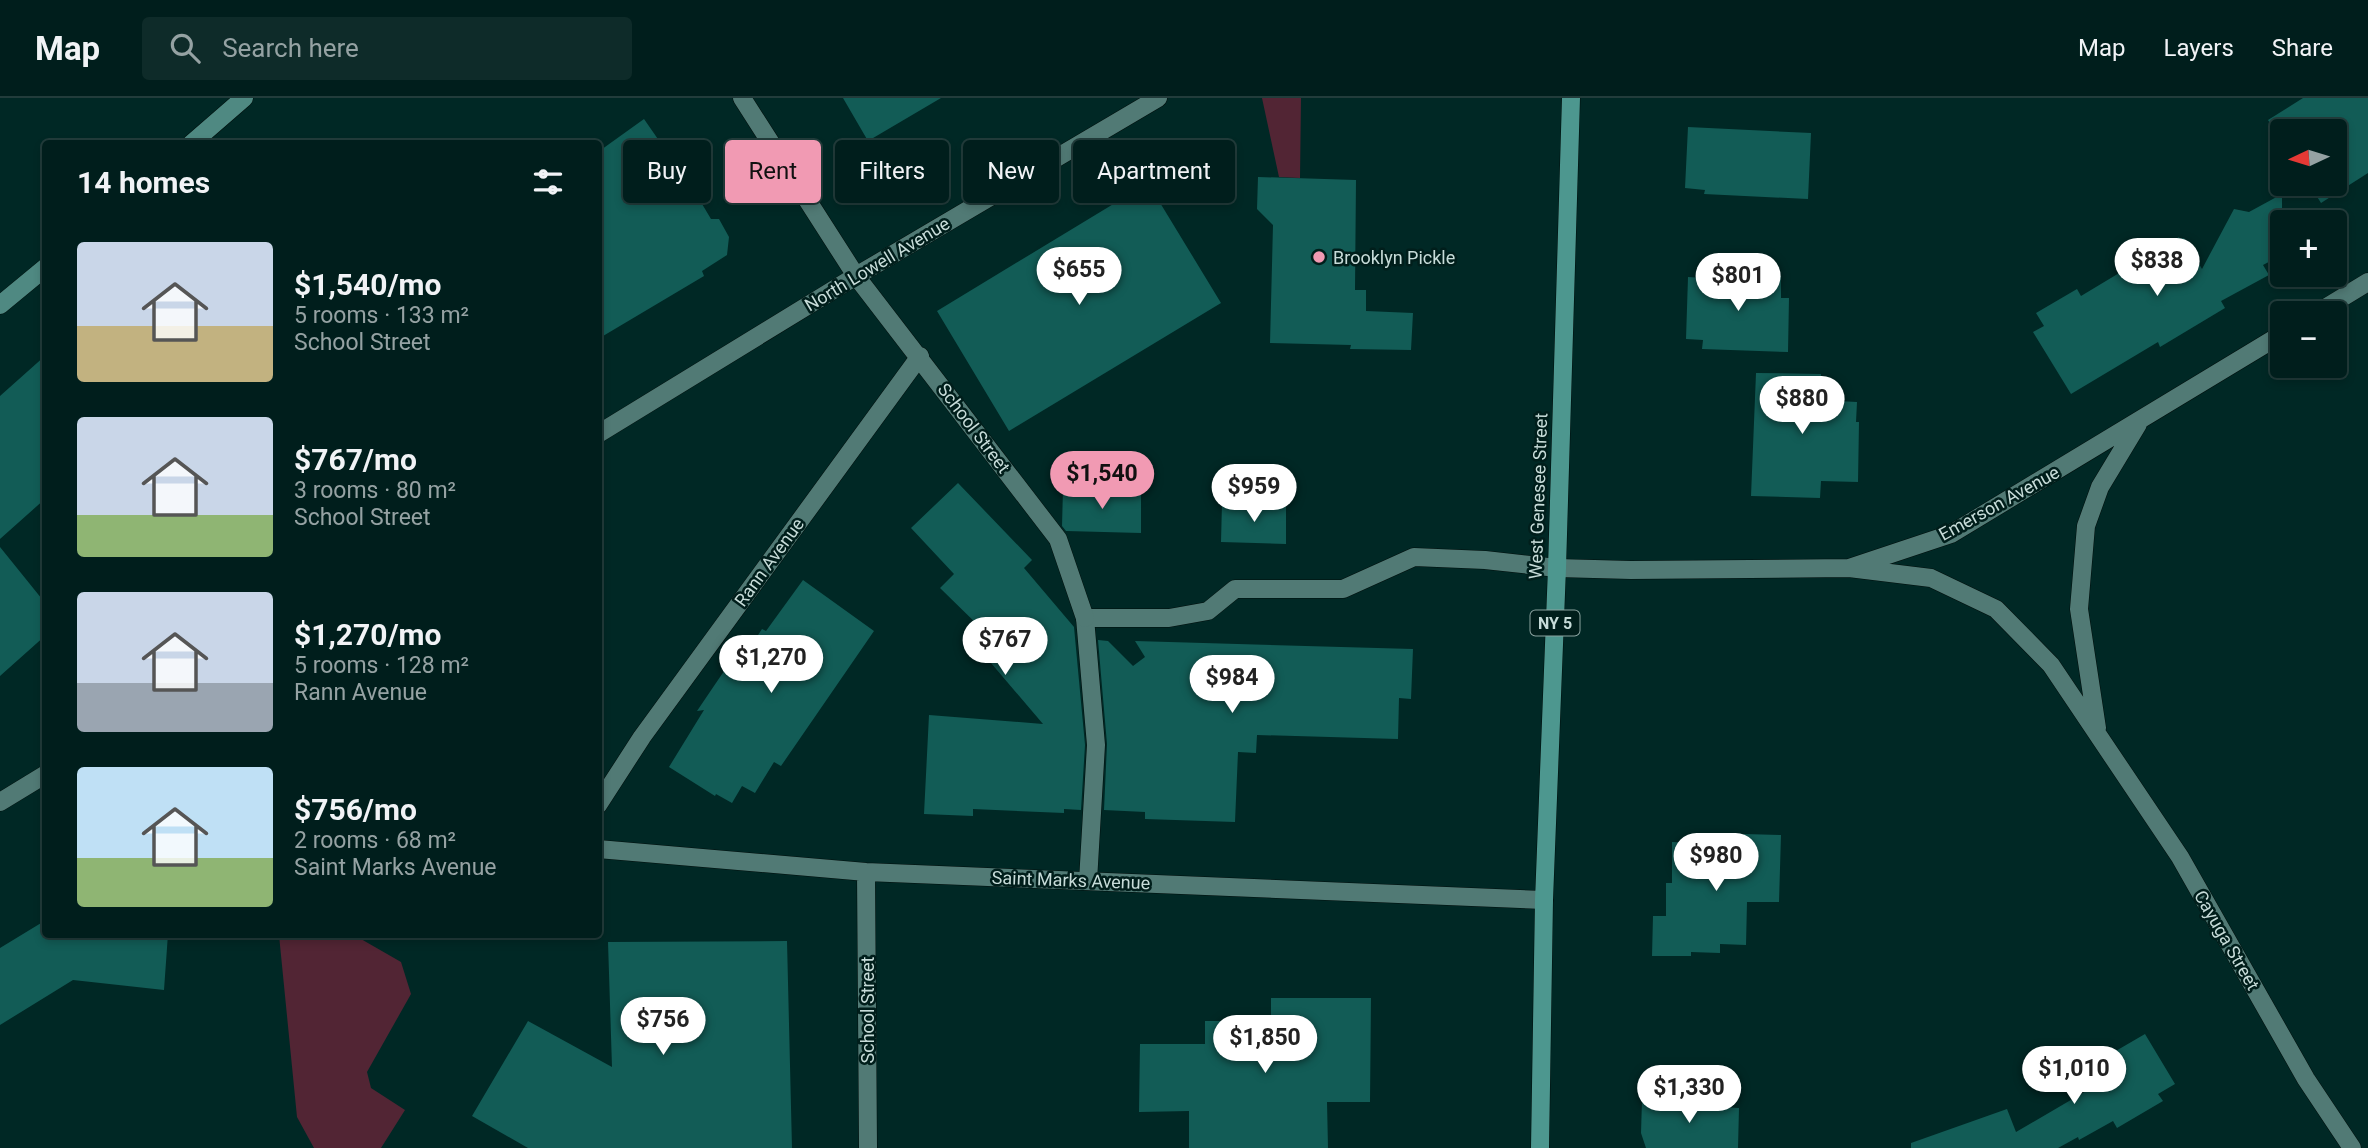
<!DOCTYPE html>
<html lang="en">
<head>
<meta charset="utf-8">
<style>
	body { margin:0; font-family:Roboto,sans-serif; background:#0e2b29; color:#f1f3f6; height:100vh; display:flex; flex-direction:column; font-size:26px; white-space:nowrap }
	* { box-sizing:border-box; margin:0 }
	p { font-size:23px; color:#95a2a3 }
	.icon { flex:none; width:38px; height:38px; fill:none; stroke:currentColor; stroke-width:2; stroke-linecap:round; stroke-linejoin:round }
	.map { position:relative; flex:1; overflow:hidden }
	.sheet { position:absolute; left:42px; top:42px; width:560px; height:798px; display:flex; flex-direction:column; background:#001e1c; border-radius:7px; box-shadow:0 4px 10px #0003,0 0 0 2px #223c3b }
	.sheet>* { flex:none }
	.top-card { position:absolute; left:623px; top:42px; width:665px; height:63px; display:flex; gap:14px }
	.needle { width:46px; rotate:266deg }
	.fabs { position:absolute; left:2270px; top:21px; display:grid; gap:14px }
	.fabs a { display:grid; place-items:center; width:77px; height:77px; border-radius:7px; background:#001e1c; box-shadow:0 4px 10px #0003,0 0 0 2px #223c3b; font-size:35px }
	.price { position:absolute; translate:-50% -60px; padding:0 16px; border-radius:24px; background:#fff; color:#222; font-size:23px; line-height:46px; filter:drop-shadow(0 2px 4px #0008) }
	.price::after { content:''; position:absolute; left:50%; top:42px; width:21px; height:16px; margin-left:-10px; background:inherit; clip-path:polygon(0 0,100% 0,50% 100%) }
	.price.current { background:#f19ab3; color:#111 }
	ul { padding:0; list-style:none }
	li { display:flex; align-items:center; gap:21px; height:175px; padding:0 35px }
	li span { display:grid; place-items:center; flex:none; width:196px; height:140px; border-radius:7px; color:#555 }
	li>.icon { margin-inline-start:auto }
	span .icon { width:84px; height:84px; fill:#fffc; stroke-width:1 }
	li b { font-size:30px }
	h2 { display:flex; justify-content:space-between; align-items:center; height:84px; padding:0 35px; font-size:30px }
	.tag { padding:0 24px; border-radius:7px; background:#001e1c; box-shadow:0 4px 10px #0003,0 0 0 2px #223c3b; font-size:24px; line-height:63px }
	.tag.current { background:#f19ab3; color:#111 }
	header { display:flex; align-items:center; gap:42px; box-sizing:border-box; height:98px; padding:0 35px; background:#001e1c; border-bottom:2px solid #223c3b }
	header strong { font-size:33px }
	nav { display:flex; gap:38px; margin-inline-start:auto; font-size:24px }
	.search { width:490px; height:63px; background:#0e2b29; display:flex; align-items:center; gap:18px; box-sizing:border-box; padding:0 24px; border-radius:7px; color:#95a2a3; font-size:26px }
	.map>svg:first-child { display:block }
	.green { fill:#522534 }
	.building { fill:#125c56 }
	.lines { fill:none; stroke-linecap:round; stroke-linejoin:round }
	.lane-casing { stroke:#000f0d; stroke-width:19 }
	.street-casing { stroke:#000f0d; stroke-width:19 }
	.secondary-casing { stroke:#000f0d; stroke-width:19 }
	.primary-casing { stroke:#000f0d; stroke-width:19 }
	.lane { stroke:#517a75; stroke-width:18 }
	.street { stroke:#517a75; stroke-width:18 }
	.secondary { stroke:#4f8982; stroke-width:18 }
	.primary { stroke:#4d978f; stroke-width:18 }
	.poi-dot { fill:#f19ab3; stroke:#001e1b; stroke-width:2.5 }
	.labels { text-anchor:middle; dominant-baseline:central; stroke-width:5; stroke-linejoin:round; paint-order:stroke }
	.shield { fill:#001e1b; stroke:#8ba3a0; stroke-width:2 }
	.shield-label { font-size:16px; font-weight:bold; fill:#c7dcd9 }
	.poi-label { font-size:18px; fill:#c7dcd9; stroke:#001e1b; text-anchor:start }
	.street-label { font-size:18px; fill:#c7dcd9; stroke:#001e1b }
</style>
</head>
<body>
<header>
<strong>Map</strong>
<div class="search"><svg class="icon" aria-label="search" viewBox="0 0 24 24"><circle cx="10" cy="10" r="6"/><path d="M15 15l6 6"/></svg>Search here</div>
<nav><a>Map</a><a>Layers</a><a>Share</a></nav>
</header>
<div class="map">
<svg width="2368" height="1050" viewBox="0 0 2368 1050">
	<rect width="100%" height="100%" fill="#002825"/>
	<!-- green -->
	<path class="green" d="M 1262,0 L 1301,0 L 1300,80 L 1279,79 Z
		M 279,837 L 354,837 L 401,864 L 411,896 L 367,974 L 371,990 L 405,1012 L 381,1050 L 314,1050 L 297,1019 Z"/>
	<!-- building -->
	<path class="building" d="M 843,0 L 941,0 L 868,43 Z
		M 2303,0 L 2368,0 L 2368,75 L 2321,105 L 2309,86 L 2334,86 L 2334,33 L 2282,33 L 2282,44 L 2268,22 Z
		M 644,21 L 678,70 L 680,69 L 711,121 L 719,121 L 729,139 L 727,157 L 702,173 L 704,178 L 598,241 L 598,54 Z
		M 1688,29 L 1811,35 L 1808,101 L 1704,96 L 1705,92 L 1685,90 Z
		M 1258,79 L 1356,82 L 1355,192 L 1366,192 L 1366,213 L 1413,215 L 1411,252 L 1350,251 L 1351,247 L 1270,245 L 1273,127 L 1257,111 Z
		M 1148,85 L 1221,205 L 1009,333 L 937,213 Z
		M 2282,96 L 2282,157 L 2263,167 L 2269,177 L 2221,203 L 2225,210 L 2160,249 L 2158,244 L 2071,296 L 2033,234 L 2044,228 L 2036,215 L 2077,191 L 2081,198 L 2179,139 L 2180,141 L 2184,140 L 2202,171 L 2234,111 L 2249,114 Z
		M 1704,175 L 1781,178 L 1781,200 L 1789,200 L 1788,254 L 1702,251 L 1703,242 L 1686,241 L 1688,179 L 1704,180 Z
		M 46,257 L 46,400 L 0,441 L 0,298 Z
		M 1756,275 L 1821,276 L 1821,288 L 1838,288 L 1838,303 L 1857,304 L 1856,324 L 1859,324 L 1858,384 L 1821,383 L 1820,400 L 1751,398 Z
		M 958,385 L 1032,462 L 1024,470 L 1074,529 L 1085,647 L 1081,712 L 1064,711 L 1064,715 L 973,711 L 973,718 L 924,716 L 929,617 L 1043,626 L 974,545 L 986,535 L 940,490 L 954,476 L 911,430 Z
		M 1063,391 L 1141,393 L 1141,435 L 1066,433 L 1062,428 Z
		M 1222,405 L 1286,407 L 1286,446 L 1221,444 Z
		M 0,449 L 46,506 L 46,537 L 0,578 Z
		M 803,482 L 874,533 L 781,668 L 774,664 L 755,695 L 742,688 L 732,705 L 716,696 L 715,698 L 669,669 L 704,612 L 697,613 L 741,548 L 748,552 L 762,531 L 766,533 Z
		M 1098,542 L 1108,543 L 1133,568 L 1145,559 L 1135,543 L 1413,551 L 1411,601 L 1399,600 L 1398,641 L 1257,637 L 1256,655 L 1238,654 L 1235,724 L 1145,721 L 1145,714 L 1104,712 L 1107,646 Z
		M 1744,736 L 1781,737 L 1779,804 L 1747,804 L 1746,847 L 1720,846 L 1720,855 L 1691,854 L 1691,858 L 1652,858 L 1653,818 L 1666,818 L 1666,785 L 1672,785 L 1672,744 L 1721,746 L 1722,741 L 1744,741 Z
		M 46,822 L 46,836 L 168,836 L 164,892 L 73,882 L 0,927 L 0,850 Z
		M 787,843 L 792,1050 L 528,1050 L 472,1018 L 528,923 L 612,969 L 608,844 Z
		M 1271,900 L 1371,900 L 1370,1004 L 1327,1004 L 1328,1050 L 1189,1050 L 1189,1013 L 1139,1014 L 1140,946 L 1205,946 L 1205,923 L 1271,923 Z
		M 2145,936 L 2175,986 L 2158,996 L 2163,1003 L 2117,1030 L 2113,1023 L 2079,1042 L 2078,1039 L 2058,1050 L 1911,1050 L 1911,1045 L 2007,1011 L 2016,1034 L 2093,989 L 2083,972 Z
		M 1642,1002 L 1722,1004 L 1721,1009 L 1739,1010 L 1738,1050 L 1646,1050 L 1641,1035 Z"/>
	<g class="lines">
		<!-- lane casing -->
		<g class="lane-casing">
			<path id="lane" d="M 1088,783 L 1096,647 L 1085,520 L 1169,520 L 1208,513 L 1235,491 L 1343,491 L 1414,459 L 1485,462 L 1557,470"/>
		</g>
		<!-- street casing -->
		<g class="street-casing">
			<path id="street" d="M 742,0 L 856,178 L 1058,441 L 1085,520
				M 2317,215 L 2368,184
				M 598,336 L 856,178 L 1158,0
				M 1557,470 L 1631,472 L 1849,470 L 1951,436 L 2282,236
				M 1849,470 L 1931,480 L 1996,511 L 2051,567 L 2180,759 L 2306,981 L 2352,1050
				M 2097,630 L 2079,511 L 2086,428 L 2100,389 L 2138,326
				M 0,704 L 46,676
				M 598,707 L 642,639 L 920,258
				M 598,751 L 866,774 L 1544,802
				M 866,774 L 868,1050"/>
		</g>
		<!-- secondary casing -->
		<g class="secondary-casing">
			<path id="secondary" d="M 191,46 L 244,0
				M 0,207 L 46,169"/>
		</g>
		<!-- primary casing -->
		<g class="primary-casing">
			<path id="primary" d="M 1540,1050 L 1544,802 L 1557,470 L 1571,0"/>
		</g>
		<!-- lane -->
		<use href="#lane" class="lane"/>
		<!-- street -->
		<use href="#street" class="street"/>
		<!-- secondary -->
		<use href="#secondary" class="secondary"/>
		<!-- primary -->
		<use href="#primary" class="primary"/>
	</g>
	<!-- markers -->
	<circle class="poi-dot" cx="1319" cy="159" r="7"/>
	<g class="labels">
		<!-- shield labels -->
		<rect class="shield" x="1530.5" y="512.5" width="49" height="25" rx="5"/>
		<g class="shield-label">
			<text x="1555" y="525">NY 5</text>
		</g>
		<!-- poi labels -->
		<g class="poi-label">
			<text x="1333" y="159">Brooklyn Pickle</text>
		</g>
		<!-- street labels -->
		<g class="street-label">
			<text transform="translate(877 166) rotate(-31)">North Lowell Avenue</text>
			<text transform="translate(974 330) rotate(53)">School Street</text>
			<text transform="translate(1538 398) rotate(-88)">West Genesee Street</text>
			<text transform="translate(1999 405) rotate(-29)">Emerson Avenue</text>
			<text transform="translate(769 464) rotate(-54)">Rann Avenue</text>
			<text transform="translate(1071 782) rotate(2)">Saint Marks Avenue</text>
			<text transform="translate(2227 842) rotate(60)">Cayuga Street</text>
			<text transform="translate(867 912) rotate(-90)">School Street</text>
		</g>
	</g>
</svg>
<div class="fabs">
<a><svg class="needle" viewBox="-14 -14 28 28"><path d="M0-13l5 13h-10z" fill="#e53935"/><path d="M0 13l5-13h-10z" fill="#95a2a3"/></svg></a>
<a>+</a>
<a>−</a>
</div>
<b class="price" style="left:2157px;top:200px">$838</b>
<b class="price" style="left:1079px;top:209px">$655</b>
<b class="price" style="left:1738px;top:215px">$801</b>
<b class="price" style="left:1802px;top:338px">$880</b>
<b class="price current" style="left:1102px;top:413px">$1,540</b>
<b class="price" style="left:1254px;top:426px">$959</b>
<b class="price" style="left:1005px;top:579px">$767</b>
<b class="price" style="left:771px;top:597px">$1,270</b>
<b class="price" style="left:1232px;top:617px">$984</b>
<b class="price" style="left:1716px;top:795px">$980</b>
<b class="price" style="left:663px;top:959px">$756</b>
<b class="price" style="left:1265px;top:977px">$1,850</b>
<b class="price" style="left:2074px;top:1008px">$1,010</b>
<b class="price" style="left:1689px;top:1027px">$1,330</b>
<div class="top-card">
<a class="tag">Buy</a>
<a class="tag current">Rent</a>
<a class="tag">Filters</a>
<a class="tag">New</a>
<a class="tag">Apartment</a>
</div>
<section class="sheet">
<h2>14 homes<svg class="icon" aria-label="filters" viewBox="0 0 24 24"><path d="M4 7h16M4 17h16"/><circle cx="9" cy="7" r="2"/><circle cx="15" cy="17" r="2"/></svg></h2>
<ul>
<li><span style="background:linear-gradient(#c9d6e8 60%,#c2b280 0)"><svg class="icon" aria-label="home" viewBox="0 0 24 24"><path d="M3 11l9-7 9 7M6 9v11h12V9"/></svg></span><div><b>$1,540/mo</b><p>5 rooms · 133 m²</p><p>School Street</p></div></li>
<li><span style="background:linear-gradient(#c9d6e8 70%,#8fb573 0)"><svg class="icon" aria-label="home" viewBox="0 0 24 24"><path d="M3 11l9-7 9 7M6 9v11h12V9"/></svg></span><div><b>$767/mo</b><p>3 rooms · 80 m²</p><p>School Street</p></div></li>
<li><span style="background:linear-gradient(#c9d6e8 65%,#9aa5b1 0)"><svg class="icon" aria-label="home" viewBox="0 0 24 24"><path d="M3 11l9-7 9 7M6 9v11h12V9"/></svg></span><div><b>$1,270/mo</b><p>5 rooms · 128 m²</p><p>Rann Avenue</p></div></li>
<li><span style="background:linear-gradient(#bfe0f5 65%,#8fb573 0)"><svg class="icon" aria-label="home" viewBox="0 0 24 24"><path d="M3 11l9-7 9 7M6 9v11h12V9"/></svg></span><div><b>$756/mo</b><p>2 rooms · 68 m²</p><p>Saint Marks Avenue</p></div></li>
</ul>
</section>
</div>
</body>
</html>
